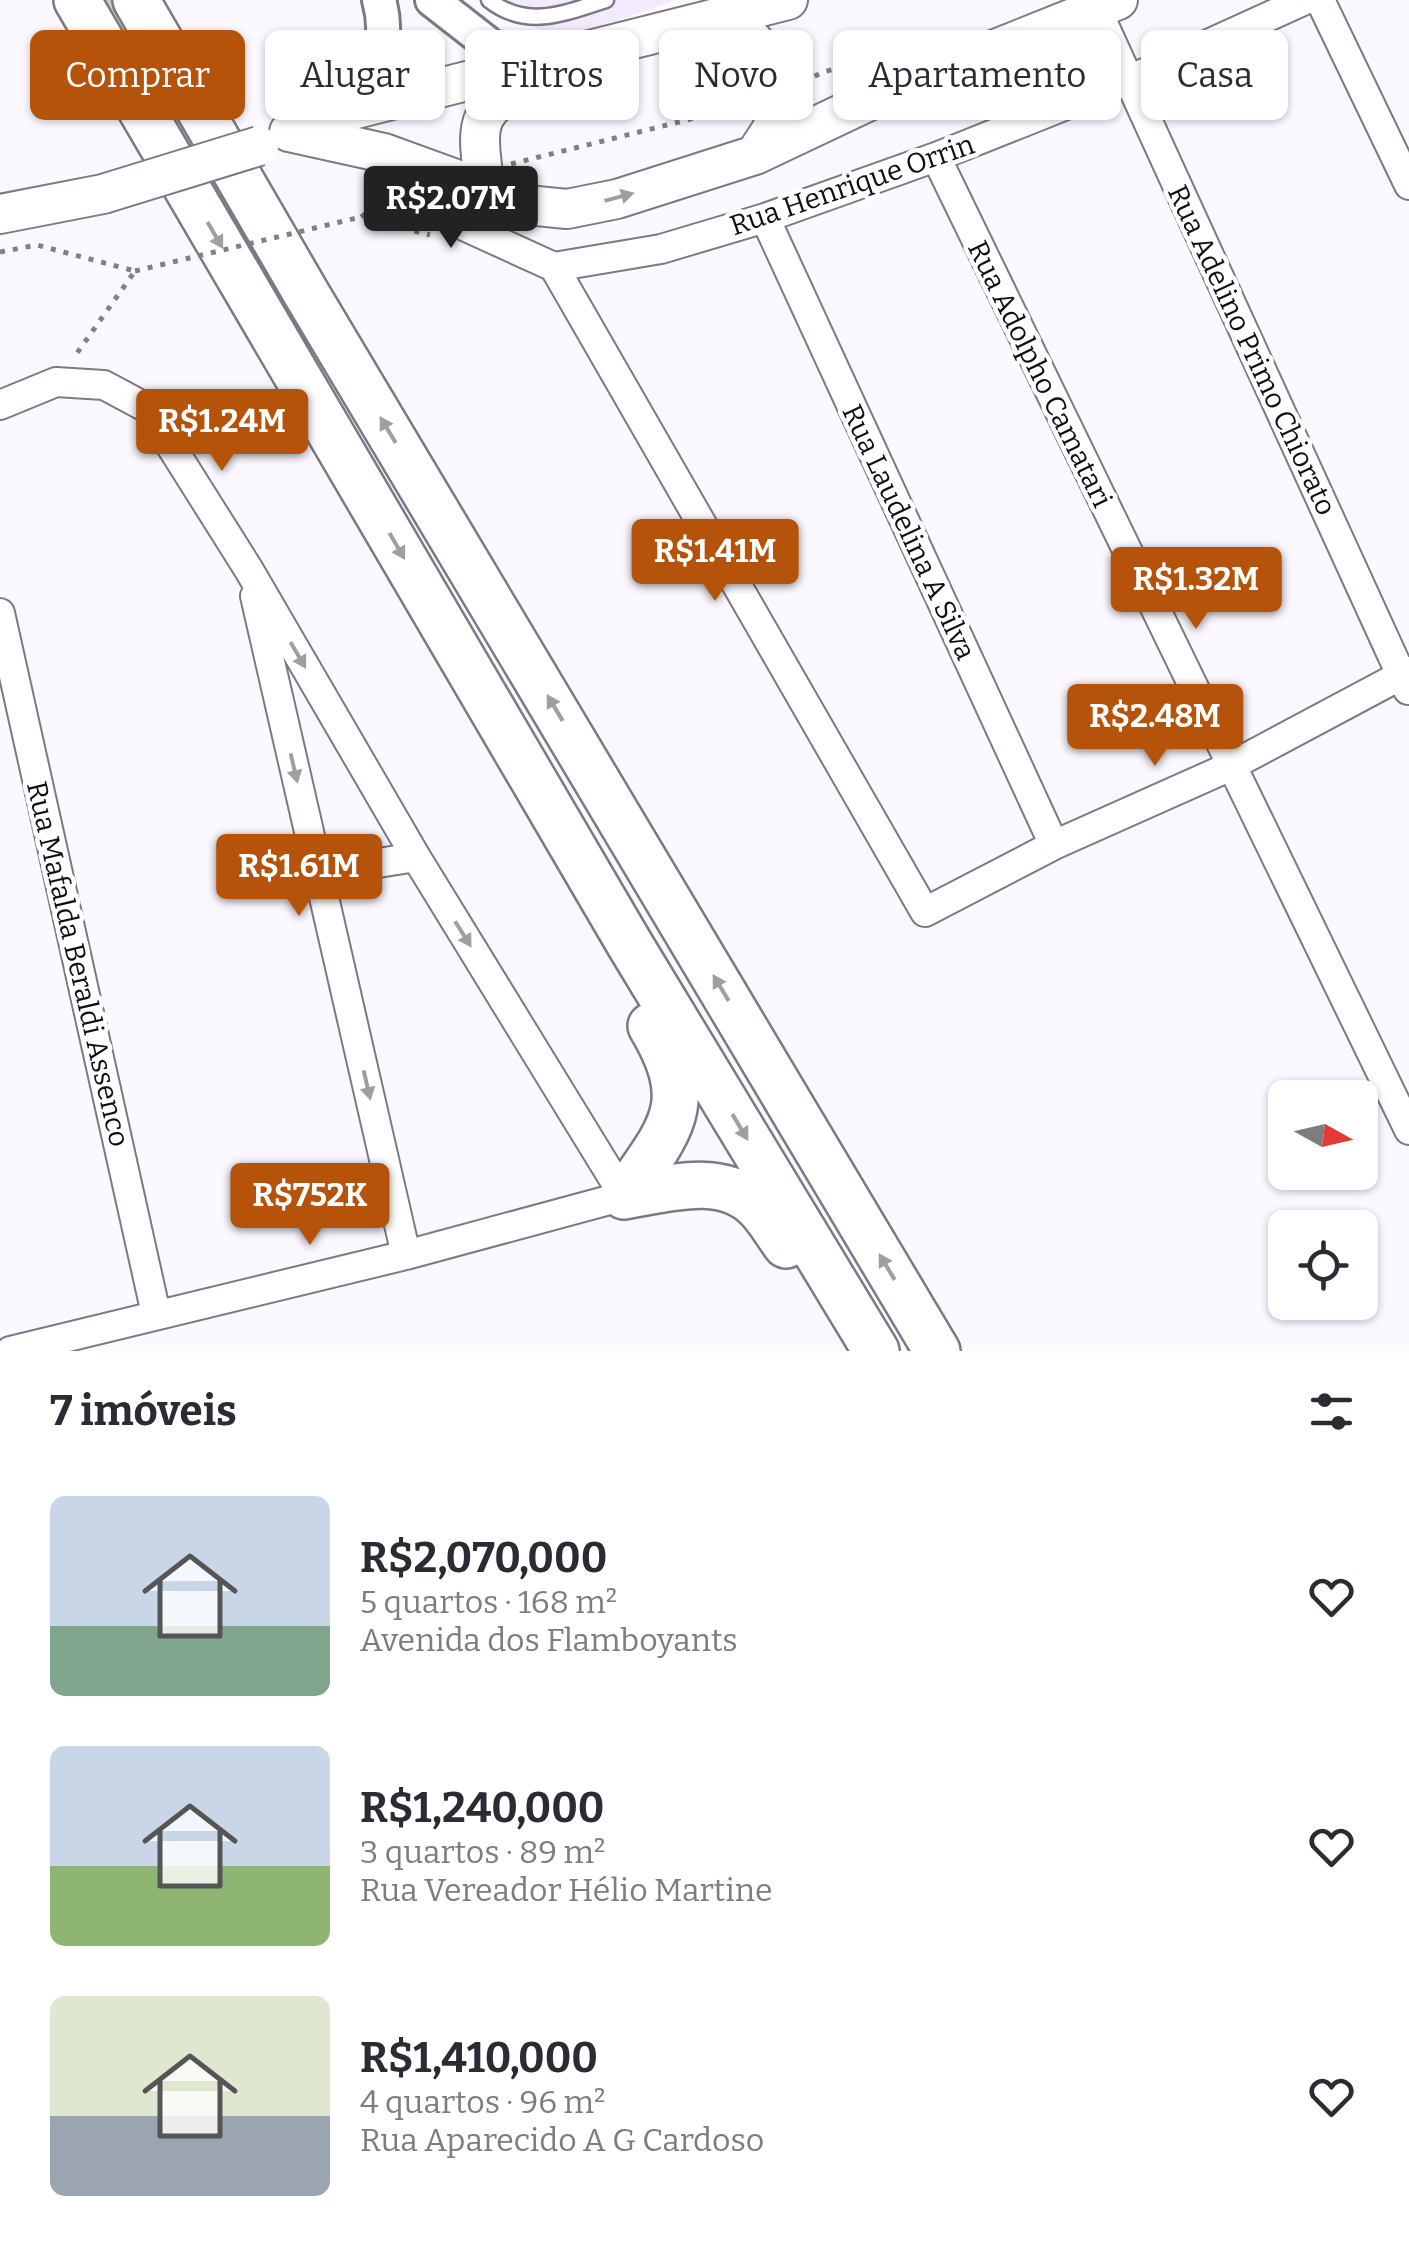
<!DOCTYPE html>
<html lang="pt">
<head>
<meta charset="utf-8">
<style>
	body { margin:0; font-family:Bitter,serif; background:#f2f2f3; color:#2b2b33; height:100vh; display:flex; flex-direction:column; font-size:38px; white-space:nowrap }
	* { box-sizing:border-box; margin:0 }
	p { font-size:32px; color:#7c7c81 }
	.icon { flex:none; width:55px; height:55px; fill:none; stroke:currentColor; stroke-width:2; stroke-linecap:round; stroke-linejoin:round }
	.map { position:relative; height:1351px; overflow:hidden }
	.drawer { display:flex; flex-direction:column; background:#fff; flex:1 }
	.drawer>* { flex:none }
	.top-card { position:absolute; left:30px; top:30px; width:1350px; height:90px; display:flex; gap:20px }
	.needle { width:65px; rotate:98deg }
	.fabs { position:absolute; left:1268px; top:1080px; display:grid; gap:20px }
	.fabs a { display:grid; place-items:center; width:110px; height:110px; border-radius:15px; background:#fff; box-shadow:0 2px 8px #0004; font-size:50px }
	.price { position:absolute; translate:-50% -85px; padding:0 22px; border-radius:10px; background:#b45309; color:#fff; font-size:32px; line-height:65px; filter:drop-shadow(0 2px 5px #0008) }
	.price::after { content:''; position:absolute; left:50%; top:60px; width:30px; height:22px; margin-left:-15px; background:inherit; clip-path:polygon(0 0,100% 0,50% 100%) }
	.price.on { background:#222; color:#fff }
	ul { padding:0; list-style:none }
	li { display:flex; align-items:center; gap:30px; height:250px; padding:0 50px }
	li span { display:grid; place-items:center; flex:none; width:280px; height:200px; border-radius:15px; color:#555 }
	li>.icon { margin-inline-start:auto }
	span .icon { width:120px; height:120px; fill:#fffc; stroke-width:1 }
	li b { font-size:42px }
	h2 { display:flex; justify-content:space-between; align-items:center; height:120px; padding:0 50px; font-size:42px }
	.tag { padding:0 35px; border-radius:15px; background:#fff; box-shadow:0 2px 8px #0004; font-size:35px; line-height:90px }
	.tag.on { background:#b45309; color:#fff }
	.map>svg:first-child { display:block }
	.built { fill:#f3ebfd }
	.green { fill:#b6d5bf }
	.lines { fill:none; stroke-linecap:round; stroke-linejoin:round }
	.service-casing { stroke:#7e7885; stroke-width:19 }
	.minor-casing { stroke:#7e7885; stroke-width:32 }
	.tertiary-casing { stroke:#7e7885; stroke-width:38 }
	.secondary-casing { stroke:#7e7885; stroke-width:42 }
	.trunk-casing { stroke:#7e7885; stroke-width:50 }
	.path { stroke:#828085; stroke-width:5; stroke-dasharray:5 8; stroke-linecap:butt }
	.service { stroke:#fff; stroke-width:14 }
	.minor { stroke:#fff; stroke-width:28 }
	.tertiary { stroke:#fff; stroke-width:32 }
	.secondary { stroke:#fff; stroke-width:38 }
	.trunk { stroke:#fff; stroke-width:45 }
	.secondary-bridge-casing { stroke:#7e7885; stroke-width:42; stroke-linecap:butt }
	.path-bridge { stroke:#828085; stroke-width:5; stroke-dasharray:5 8; stroke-linecap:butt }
	.secondary-bridge { stroke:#fff; stroke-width:38 }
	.oneway { fill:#9f9fa1 }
	.labels { text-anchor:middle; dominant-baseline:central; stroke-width:9; stroke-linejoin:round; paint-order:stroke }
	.street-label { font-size:28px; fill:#100e13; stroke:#fff }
</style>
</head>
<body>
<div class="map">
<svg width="1409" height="1351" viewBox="0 0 1409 1351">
	<rect width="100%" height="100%" fill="#fbf9ff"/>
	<!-- built -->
	<path class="built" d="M 503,0 L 674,0 L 556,43 Z"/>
	<!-- green -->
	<path class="green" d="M 94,0 L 120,0 L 269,258 L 249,265 Z"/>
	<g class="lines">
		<!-- service casing -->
		<g class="service-casing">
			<path id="service" d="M 489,0 C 527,30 565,13 606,0"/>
		</g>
		<!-- minor casing -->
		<g class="minor-casing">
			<path id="minor" d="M 1320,0 L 1409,185
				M 1096,8 L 1408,690
				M 936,157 L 1409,1130
				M 400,162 L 443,211 L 464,226 L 554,267
				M 765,218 L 1054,845
				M 554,267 L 925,912 L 1054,845 L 1229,767 L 1409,671
				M 554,267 L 661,249 L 765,218 L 936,157 L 1129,80 L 1305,0
				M 0,405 L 56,382 L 104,385 L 147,408 L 249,570 L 416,857 L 624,1196 L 406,1255 L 10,1351
				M 255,596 L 406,1255
				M 0,613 L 156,1314
				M 323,892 L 353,867 L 416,857"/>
		</g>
		<!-- tertiary casing -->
		<g class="tertiary-casing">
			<path id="tertiary" d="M 432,0 L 491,46 L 527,65
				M 348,111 C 373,75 392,45 379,0"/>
		</g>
		<!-- secondary casing -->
		<g class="secondary-casing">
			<path id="secondary" d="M 712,19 L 749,36 L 769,58 L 777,103 L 772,129 L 755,155
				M 289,132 L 384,153 L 527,205 L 567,209 L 617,199 L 755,155 L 888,92 L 1118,0
				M 289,132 L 348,111 L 788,0
				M 485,190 C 476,118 472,112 539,76
				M 0,214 L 103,194"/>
		</g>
		<!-- trunk casing -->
		<g class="trunk-casing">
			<path id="trunk" d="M 77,0 L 629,943 L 876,1351
				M 136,0 L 306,293 L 937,1351
				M 624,1196 C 670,1129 698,1105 651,1026
				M 624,1196 C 668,1189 722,1171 758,1207 C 769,1218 777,1233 786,1245"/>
		</g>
		<!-- path -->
		<path class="path" d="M 803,82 L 823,72 L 883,57
			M 511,164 L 747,105
			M 361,217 L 396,193
			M 364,218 L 430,235
			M 0,252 L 37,245 L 135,271 L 75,356"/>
		<!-- service -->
		<use href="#service" class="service"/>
		<!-- minor -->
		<use href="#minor" class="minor"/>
		<!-- tertiary -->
		<use href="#tertiary" class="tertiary"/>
		<!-- secondary -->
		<use href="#secondary" class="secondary"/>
		<!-- trunk -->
		<use href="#trunk" class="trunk"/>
		<!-- secondary-bridge casing -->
		<g class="secondary-bridge-casing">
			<path id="secondary-bridge" d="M 103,194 L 259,146"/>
		</g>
		<!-- path-bridge -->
		<path class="path-bridge" d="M 135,271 L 361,217"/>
		<!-- secondary-bridge -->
		<use href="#secondary-bridge" class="secondary-bridge"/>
	</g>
	<!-- one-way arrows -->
	<defs><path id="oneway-solid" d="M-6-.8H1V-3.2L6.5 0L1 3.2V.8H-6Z" transform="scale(2.5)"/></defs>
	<g class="oneway">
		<use href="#oneway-solid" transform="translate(619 197) rotate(-15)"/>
		<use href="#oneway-solid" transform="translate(215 235) rotate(60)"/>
		<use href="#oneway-solid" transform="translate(388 430) rotate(-121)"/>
		<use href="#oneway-solid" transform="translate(397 546) rotate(60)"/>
		<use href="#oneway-solid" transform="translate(298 655) rotate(60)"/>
		<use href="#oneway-solid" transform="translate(555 708) rotate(-121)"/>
		<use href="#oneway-solid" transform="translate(294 768) rotate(77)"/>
		<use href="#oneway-solid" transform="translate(463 934) rotate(58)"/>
		<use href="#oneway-solid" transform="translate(721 988) rotate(-121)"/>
		<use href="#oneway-solid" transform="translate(367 1085) rotate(77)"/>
		<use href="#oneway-solid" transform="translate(740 1127) rotate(59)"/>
		<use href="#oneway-solid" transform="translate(887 1267) rotate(-121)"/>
	</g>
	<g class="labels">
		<!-- street labels -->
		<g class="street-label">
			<text transform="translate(852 185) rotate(-19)">Rua Henrique Orrin</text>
			<text transform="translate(1252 350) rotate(65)">Rua Adelino Primo Chiorato</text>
			<text transform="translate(1040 374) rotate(64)">Rua Adolpho Camatari</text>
			<text transform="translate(909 532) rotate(65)">Rua Laudelina A Silva</text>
			<text transform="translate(78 964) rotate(77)">Rua Mafalda Beraldi Assenco</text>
		</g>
	</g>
</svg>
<div class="fabs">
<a><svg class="needle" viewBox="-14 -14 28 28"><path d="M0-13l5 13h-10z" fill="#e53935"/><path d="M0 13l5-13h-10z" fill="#7c7c81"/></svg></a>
<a><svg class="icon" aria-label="locate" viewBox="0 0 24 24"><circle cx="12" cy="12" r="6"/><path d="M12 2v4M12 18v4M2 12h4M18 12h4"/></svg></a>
</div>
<b class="price on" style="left:451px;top:251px">R$2.07M</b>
<b class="price" style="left:222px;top:474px">R$1.24M</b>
<b class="price" style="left:715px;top:604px">R$1.41M</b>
<b class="price" style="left:1196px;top:632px">R$1.32M</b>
<b class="price" style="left:1155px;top:769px">R$2.48M</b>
<b class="price" style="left:299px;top:919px">R$1.61M</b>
<b class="price" style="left:310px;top:1248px">R$752K</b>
<div class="top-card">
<a class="tag on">Comprar</a>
<a class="tag">Alugar</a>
<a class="tag">Filtros</a>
<a class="tag">Novo</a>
<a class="tag">Apartamento</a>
<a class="tag">Casa</a>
</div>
</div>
<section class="drawer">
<h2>7 imóveis<svg class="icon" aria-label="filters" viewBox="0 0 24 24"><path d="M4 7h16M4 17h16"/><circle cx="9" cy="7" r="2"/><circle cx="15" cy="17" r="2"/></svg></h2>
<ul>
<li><span style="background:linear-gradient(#c9d6e8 65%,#7fa58c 0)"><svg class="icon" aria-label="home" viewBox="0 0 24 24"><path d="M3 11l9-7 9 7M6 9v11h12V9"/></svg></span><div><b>R$2,070,000</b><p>5 quartos · 168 m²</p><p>Avenida dos Flamboyants</p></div><svg class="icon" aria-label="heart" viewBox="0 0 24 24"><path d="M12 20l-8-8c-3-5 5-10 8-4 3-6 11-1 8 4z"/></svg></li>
<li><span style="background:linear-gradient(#c9d6e8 60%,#8fb573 0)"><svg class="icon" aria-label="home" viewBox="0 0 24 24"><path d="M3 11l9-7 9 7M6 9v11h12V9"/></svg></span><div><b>R$1,240,000</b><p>3 quartos · 89 m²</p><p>Rua Vereador Hélio Martine</p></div><svg class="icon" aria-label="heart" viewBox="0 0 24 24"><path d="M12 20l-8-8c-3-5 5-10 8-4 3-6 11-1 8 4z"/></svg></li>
<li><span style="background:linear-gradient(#dfe7d0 60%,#9aa5b1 0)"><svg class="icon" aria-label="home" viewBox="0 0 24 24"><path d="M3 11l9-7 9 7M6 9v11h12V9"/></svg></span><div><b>R$1,410,000</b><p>4 quartos · 96 m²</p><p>Rua Aparecido A G Cardoso</p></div><svg class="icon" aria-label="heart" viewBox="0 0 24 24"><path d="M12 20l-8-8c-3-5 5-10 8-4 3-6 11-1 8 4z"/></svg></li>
</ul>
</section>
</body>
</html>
